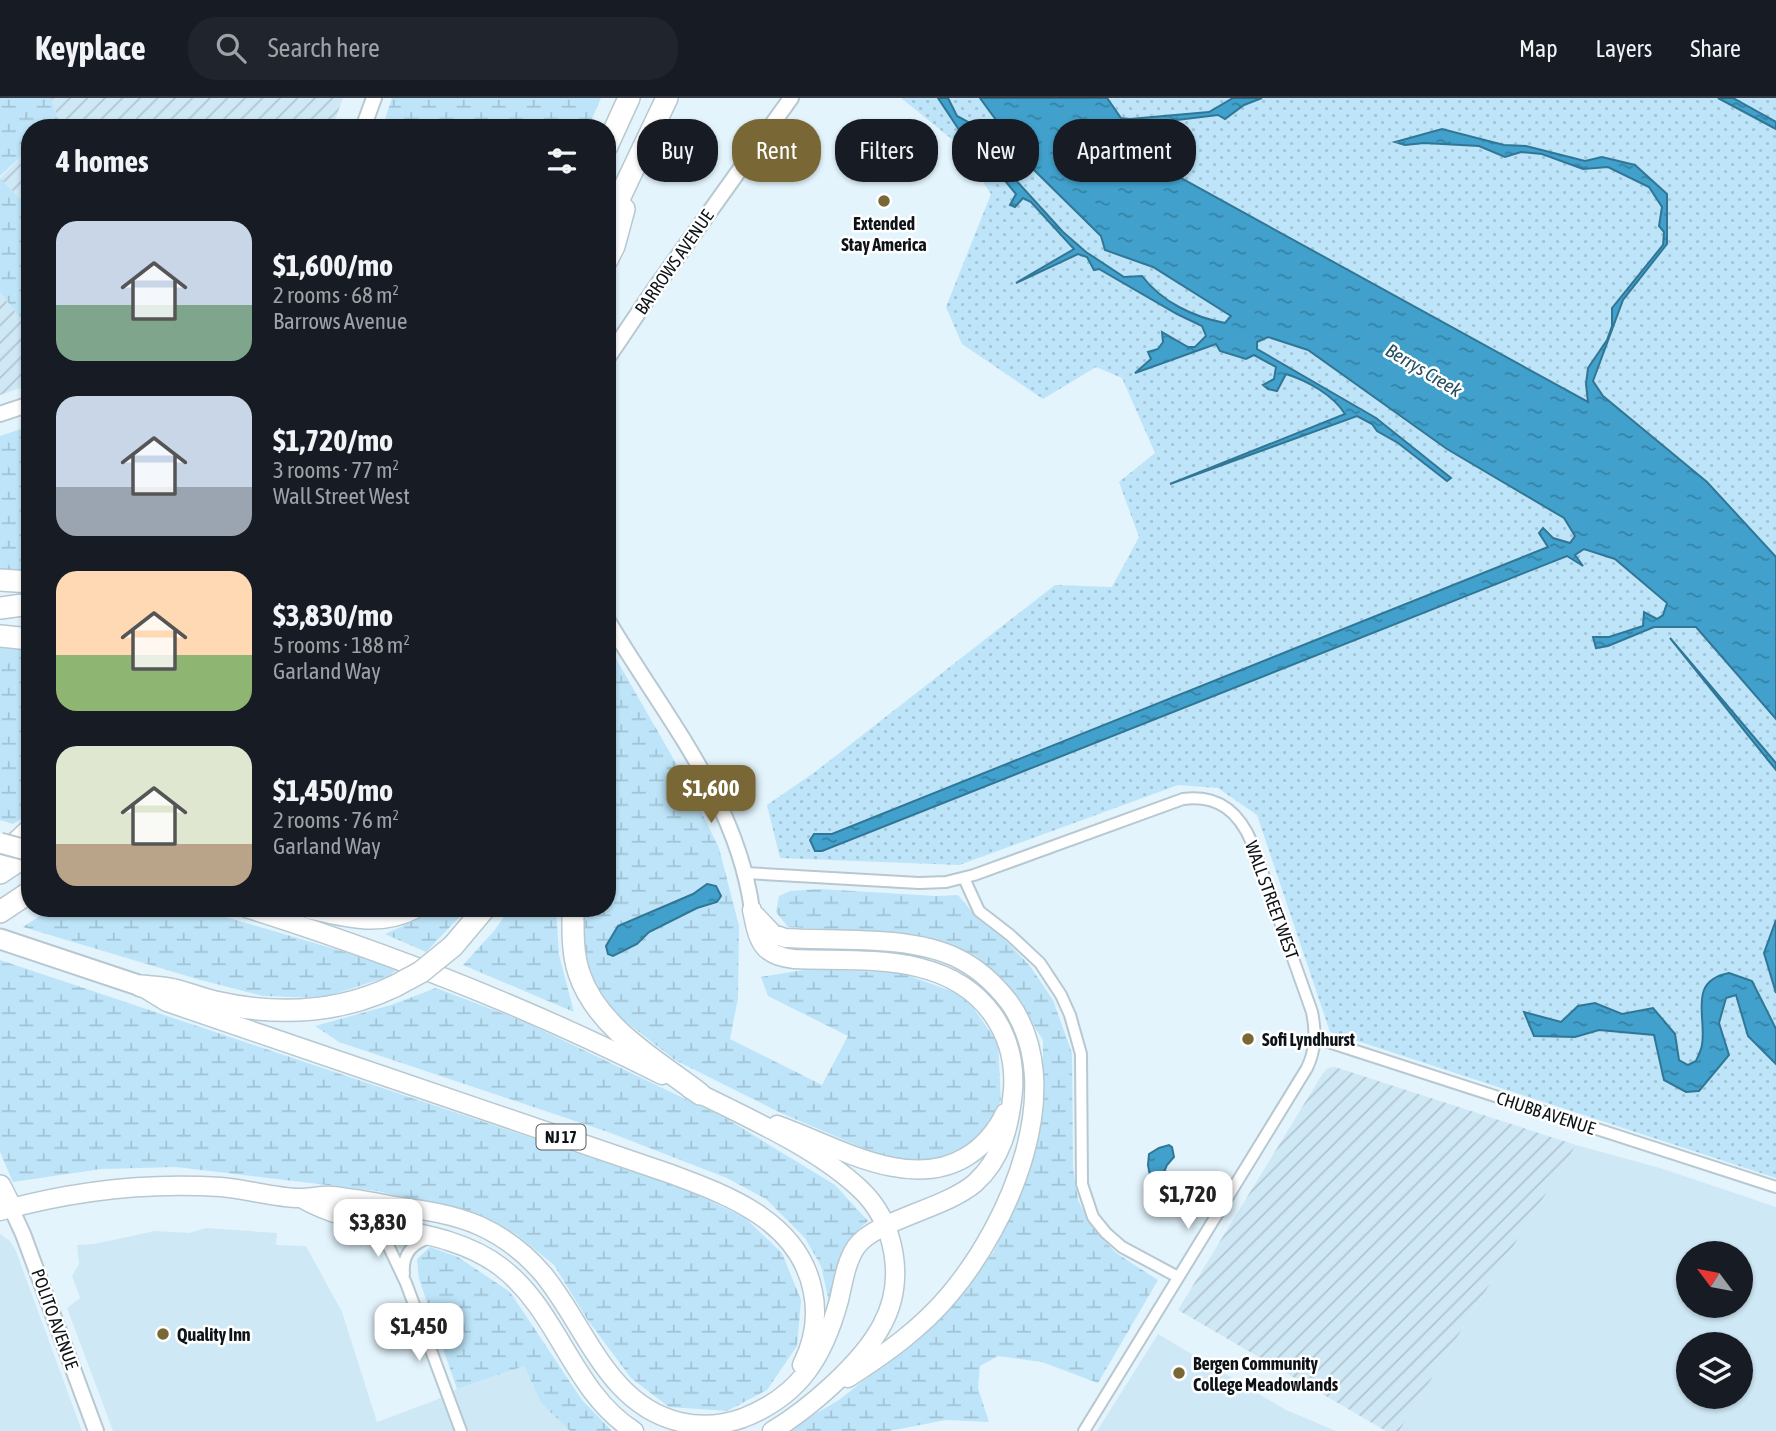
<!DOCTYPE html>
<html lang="en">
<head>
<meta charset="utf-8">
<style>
	body { margin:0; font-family:"Asap Condensed",sans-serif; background:#20242c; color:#f1f3f6; height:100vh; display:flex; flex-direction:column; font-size:26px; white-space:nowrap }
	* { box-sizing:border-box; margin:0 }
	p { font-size:23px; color:#9ea1a6 }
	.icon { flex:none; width:38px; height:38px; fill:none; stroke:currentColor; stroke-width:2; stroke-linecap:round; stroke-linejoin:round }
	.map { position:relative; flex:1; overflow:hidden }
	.details { position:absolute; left:21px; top:21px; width:595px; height:798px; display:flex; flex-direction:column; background:#171b24; border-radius:28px; box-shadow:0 2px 5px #0004 }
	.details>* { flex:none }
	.hud { position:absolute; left:637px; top:21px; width:665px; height:63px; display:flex; gap:14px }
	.needle { width:46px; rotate:302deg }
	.fabs { position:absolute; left:1676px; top:1143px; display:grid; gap:14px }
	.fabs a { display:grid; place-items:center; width:77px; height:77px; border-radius:50%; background:#171b24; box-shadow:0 2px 5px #0004; font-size:35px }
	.price { position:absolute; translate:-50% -60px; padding:0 16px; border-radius:14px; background:#fff; color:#222; font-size:23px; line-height:46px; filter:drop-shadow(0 2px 4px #0008) }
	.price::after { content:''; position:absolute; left:50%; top:42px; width:21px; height:16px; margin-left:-10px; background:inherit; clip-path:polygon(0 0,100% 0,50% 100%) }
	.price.active { background:#796735; color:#fff }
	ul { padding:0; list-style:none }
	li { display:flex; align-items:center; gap:21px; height:175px; padding:0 35px }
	li span { display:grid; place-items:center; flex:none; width:196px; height:140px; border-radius:21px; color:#555 }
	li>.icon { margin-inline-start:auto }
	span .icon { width:84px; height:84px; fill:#fffc; stroke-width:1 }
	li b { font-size:30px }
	h2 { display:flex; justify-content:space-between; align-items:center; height:84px; padding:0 35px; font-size:30px }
	.chip { padding:0 24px; border-radius:28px; background:#171b24; box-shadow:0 2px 5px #0004; font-size:24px; line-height:63px }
	.chip.active { background:#796735; color:#fff }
	header { display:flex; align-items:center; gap:42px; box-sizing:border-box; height:98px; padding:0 35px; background:#171b24; border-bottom:2px solid #363941 }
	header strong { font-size:33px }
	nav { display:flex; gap:38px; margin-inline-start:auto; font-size:24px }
	.search { width:490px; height:63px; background:#20242c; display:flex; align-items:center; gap:18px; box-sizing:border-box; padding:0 24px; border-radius:28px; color:#9ea1a6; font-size:26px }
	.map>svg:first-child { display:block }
	.built { fill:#cfe8f5; fill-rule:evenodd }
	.industrial { fill:url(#industrial-furrows) }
	.wetland { fill:url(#wetland-marsh) }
	.park { fill:url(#park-dots) }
	.water { fill:url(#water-ripples); stroke:#317695; stroke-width:2 }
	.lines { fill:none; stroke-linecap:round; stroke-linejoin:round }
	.minor-casing { stroke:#b7c8d1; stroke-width:14 }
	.tertiary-casing { stroke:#b7c8d1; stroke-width:18 }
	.primary-casing { stroke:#b7c8d1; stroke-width:21 }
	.trunk-casing { stroke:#b7c8d1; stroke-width:23 }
	.motorway-casing { stroke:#b7c8d1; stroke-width:24 }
	.minor { stroke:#fff; stroke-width:10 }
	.tertiary { stroke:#fff; stroke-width:14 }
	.primary { stroke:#fff; stroke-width:18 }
	.trunk { stroke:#fff; stroke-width:19 }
	.motorway { stroke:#fff; stroke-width:21 }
	.trunk-bridge-casing { stroke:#b7c8d1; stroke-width:23; stroke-linecap:butt }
	.motorway-bridge-casing { stroke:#b7c8d1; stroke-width:24; stroke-linecap:butt }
	.trunk-bridge { stroke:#fff; stroke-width:19 }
	.motorway-bridge { stroke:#fff; stroke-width:21 }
	.poi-dot { fill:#796735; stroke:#fff; stroke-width:2.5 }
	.labels { text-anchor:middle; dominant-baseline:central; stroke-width:5; stroke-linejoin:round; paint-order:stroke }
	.shield { fill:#fff; stroke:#565a5c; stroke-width:2 }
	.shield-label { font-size:16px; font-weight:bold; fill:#0d1316 }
	.poi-label { font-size:18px; font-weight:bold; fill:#0d1316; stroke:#fff; text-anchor:start }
	.street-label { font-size:18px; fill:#0d1316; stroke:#fff }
	.water-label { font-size:19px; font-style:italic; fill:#254e61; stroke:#fff }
</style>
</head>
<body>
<header>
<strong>Keyplace</strong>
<div class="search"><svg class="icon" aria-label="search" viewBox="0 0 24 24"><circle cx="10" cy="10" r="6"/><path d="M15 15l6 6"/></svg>Search here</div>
<nav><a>Map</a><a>Layers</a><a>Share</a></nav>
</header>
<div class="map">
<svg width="1776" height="1333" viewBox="0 0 1776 1333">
	<defs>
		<pattern id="industrial-furrows" width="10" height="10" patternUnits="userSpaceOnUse" patternTransform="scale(1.75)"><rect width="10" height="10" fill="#cfe8f5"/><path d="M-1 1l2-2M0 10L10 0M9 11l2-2" fill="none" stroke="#b1c6d1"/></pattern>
		<pattern id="wetland-marsh" width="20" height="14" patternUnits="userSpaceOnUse" patternTransform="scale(1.75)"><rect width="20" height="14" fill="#bde4f8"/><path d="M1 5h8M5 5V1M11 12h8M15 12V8" fill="none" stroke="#a1c3d4"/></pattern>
		<pattern id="park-dots" width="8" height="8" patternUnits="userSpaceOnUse" patternTransform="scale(1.75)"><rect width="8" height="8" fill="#bde4f8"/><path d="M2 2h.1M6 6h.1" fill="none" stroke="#a1c3d4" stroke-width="1.8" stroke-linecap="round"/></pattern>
		<pattern id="water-ripples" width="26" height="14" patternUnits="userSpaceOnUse" patternTransform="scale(1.75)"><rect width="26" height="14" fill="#41a1cc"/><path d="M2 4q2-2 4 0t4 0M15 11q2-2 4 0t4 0" fill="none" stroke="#3582a5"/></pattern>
	</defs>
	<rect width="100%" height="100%" fill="#e3f4fd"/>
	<!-- built -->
	<path class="built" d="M 1576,1047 L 1660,1070 L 1776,1109 L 1776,1333 L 1399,1333 ZM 1741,1155 L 1741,1208 L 1689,1208 L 1689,1155 ZM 1741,1246 L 1741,1298 L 1689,1298 L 1689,1246 Z
		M 206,1130 L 277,1135 L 276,1147 L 306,1148 L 342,1214 L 377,1324 L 436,1302 L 457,1291 L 524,1268 L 541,1305 L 570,1333 L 113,1333 L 67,1210 L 80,1200 L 72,1178 L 79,1166 L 77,1147 L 94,1146 L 155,1133 L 189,1135 Z
		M 0,1136 L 10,1143 L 16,1153 L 82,1333 L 0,1333 Z
		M 1158,1236 L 1286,1312 L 1336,1333 L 1097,1333 Z"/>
	<!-- industrial -->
	<path class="industrial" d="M 51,0 L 343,0 L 332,30 L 52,30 L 59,23 Z
		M 30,50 L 30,111 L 0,80 Z
		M 0,194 L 30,233 L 30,287 L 0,297 Z
		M 1335,969 L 1576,1047 L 1399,1333 L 1386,1333 L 1178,1212 L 1323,975 L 1328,970 Z"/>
	<!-- wetland -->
	<path class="wetland" d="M 0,0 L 51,0 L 59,23 L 52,30 L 30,30 L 30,50 L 0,78 Z
		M 392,0 L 601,0 L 588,30 L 382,30 Z
		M 0,80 L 30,111 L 30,233 L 0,194 Z
		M 30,328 L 30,473 L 0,472 L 0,338 Z
		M 607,545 L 685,681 L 719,750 L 739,828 L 738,900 L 730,941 L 822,987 L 848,938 L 768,898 L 761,879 L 810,871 L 901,875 L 965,898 L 998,945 L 1001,1003 L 981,1035 L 951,1060 L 908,1065 L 858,1048 L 779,1014 L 675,962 L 616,916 L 597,889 L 585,860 L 585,810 L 607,810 Z
		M 0,548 L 30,552 L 30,715 L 13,726 L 0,722 Z
		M 820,791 L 936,798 L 958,797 L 978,821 L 1005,842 L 1030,868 L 1053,902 L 1072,955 L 1073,1070 L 1078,1102 L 1092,1129 L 1116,1155 L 1158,1182 L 1098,1285 L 1042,1264 L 998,1258 L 980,1268 L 978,1290 L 989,1324 L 946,1322 L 889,1333 L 786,1333 L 839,1302 L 931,1229 L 993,1155 L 1029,1075 L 1043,997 L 1043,942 L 1006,884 L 976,858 L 950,846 L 901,835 L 788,829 L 776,814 L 779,798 L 790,793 Z
		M 52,810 L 195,810 L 399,870 L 387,879 L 322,900 L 263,898 L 197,881 L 23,829 Z
		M 435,810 L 468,810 L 426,854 L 385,836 L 425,818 Z
		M 510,810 L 556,810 L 559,857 L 574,914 L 463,867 L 494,833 Z
		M 0,862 L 690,1093 L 745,1120 L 782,1155 L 801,1202 L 797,1248 L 767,1292 L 727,1313 L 669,1309 L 631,1280 L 587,1221 L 554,1167 L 516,1136 L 473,1114 L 377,1093 L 176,1069 L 101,1071 L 13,1084 L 0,1054 Z
		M 436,890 L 525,924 L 727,1021 L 835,1087 L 868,1123 C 837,1151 839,1165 829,1204 L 821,1168 L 805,1140 L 766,1101 L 727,1080 L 608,1034 L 339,944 L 315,928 L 391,907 Z
		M 430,1149 L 458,1159 L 510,1194 L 582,1302 L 612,1333 L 570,1333 L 541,1305 L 524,1268 L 457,1291 L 419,1181 L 417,1161 Z"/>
	<!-- park -->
	<path class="park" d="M 901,0 L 1776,0 L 1776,1080 L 1330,934 L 1257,717 L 1218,690 L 1178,687 L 959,767 L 780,760 L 767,707 L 815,674 L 1055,487 L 1112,489 L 1139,439 L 1119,384 L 1155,355 L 1122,280 L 1096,269 L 1043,301 L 962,246 L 946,209 L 991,96 L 959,47 Z"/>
	<!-- water -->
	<path class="water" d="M 938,0 L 948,0 L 957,18 L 970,25 L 972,34 L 1063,134 L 1086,154 L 1124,179 L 1142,178 C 1162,204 1193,219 1225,225 L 1231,218 L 1153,169 L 1105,152 L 1101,138 L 1028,66 L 980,0 L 1107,0 L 1121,20 L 1130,21 L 1209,14 L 1233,0 L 1262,0 L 1244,7 L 1225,21 L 1218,17 L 1127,28 L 1137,42 L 1179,79 L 1588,304 L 1586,286 L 1588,270 L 1607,242 L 1612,228 L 1612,210 L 1663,147 L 1664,134 L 1659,128 L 1662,109 L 1649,89 L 1608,69 L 1583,71 L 1542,56 L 1521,54 L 1505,59 L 1479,48 L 1424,45 L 1405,47 L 1395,44 L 1442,31 L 1504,47 L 1526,48 L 1585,63 L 1602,59 L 1635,67 L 1667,96 L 1667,146 L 1623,202 L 1593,283 L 1603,298 L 1707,384 L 1776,459 L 1776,621 L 1696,529 L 1654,529 L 1608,548 L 1596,550 L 1593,539 L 1609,539 L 1643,528 L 1644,514 L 1657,521 L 1663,517 L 1667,505 L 1615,461 L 1584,451 L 1575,457 L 1583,468 L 1567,458 L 822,753 L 815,753 L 810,742 L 814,736 L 832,736 L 1548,449 L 1539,435 L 1543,430 L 1553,440 L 1570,445 L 1575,438 L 1564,420 L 1447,351 L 1308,252 L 1268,239 L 1257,244 L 1257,251 L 1376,320 L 1451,380 L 1447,383 L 1398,345 L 1377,333 L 1372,326 L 1357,318 L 1170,386 L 1345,316 C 1333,297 1308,283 1286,276 L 1277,293 L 1268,291 L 1263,287 L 1274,281 L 1276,269 L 1254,257 L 1246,261 L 1220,253 L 1216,246 L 1135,275 L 1151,261 L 1148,254 L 1158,251 L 1163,244 L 1162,234 L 1188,249 L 1195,249 L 1206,238 L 1202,228 L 1177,216 L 1099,171 L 1094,172 L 1087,159 L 1078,156 L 1016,185 L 1074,151 L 1031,104 L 1023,100 L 1015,109 L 1010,107 L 1016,96 L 1002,79 L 977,59 Z
		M 1718,0 L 1733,0 L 1776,24 L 1776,31 Z
		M 1670,540 L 1776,665 L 1776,672 Z
		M 707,786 L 716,788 L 721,798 L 717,804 L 697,810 L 649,834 L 637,846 L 613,858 L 608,856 L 606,848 L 618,828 L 693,796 Z
		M 1776,822 L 1776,895 L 1764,855 Z
		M 1729,875 L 1752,883 L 1776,931 L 1776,966 L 1748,938 L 1736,897 L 1726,900 L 1719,925 L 1729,957 L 1699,993 L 1686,994 L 1664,982 L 1654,937 L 1599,932 L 1575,939 L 1534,938 L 1524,914 L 1561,924 L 1578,908 L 1595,905 L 1622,916 L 1653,910 L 1675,936 L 1679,962 L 1688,967 L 1696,963 C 1698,958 1701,953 1702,947 C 1707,919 1687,883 1729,875 Z
		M 1169,1047 L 1172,1049 L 1174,1059 L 1167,1067 L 1163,1077 L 1153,1080 L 1150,1078 L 1148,1067 L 1149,1056 L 1159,1050 Z"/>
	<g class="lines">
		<!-- minor casing -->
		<g class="minor-casing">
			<path id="minor" d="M 746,775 L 919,785 L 946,784 L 974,777 L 1183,701 C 1218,696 1239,714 1252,745 L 1312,914 C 1316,934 1316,951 1307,970 L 1084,1333
				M 964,780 L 979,813 L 1010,837 L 1040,865 L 1061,897 L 1070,917 L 1081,956 L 1082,1086 L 1093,1119 L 1106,1135 L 1122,1149 L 1178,1179
				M 1316,940 L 1776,1089
				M 369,1126 L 387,1145 L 406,1185 L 461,1333
				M 404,1176 C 402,1157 412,1145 430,1140"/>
		</g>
		<!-- tertiary casing -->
		<g class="tertiary-casing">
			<path id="tertiary" d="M 363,30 L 374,0
				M 607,261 L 653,193 L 791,0
				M 0,316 L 30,306
				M 607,521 C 662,615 737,701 752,812
				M 11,1110 L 23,1136 L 96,1333"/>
		</g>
		<!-- primary casing -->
		<g class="primary-casing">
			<path id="primary" d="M 246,810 C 389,855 528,909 662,977
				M 756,818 L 773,836 L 785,840 C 838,843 910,837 957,860 C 978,870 995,886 1009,904 C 1070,989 1009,1126 950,1196 C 921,1231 885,1256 848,1280
				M 141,888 L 167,904 L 671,1076 C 730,1098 800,1124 813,1194 C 818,1219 813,1245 802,1267
				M 690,991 C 744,1018 815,1049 859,1090 C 896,1124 906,1183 882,1227 C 862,1265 809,1311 772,1333
				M 777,1027 C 834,1047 908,1094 966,1059 C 984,1048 996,1034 1005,1015
				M 301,1100 C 362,1136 443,1125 501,1169 C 559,1213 572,1294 634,1333
				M 0,1113 C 72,1093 146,1084 221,1089 C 247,1091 275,1100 300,1100 C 311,1100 321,1097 332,1098 C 353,1100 374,1104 395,1108 C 423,1112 453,1116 480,1128 C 504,1139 526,1156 543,1176 C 586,1228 607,1307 680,1324 C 701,1329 723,1327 743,1320 C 800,1298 824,1258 839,1202 C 843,1185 846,1164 856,1149 C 875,1122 945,1111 975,1085 C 1002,1061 1010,1027 1013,992 C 1015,964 1009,940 993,917 C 948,853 862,864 794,861 C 761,858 758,842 752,812"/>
		</g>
		<!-- trunk casing -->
		<g class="trunk-casing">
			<path id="trunk" d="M 0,841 L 141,888"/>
		</g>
		<!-- motorway casing -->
		<g class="motorway-casing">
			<path id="motorway" d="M 607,48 L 629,0
				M 607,126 L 667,0
				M 607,162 L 614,148 L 624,111
				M 0,482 L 30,484
				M 0,510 L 30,506
				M 0,538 L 30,541
				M 0,760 L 30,732
				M 0,775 L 30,755
				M 310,810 C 345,818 380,828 414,810
				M 573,810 C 573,832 572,854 579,875 C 597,930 657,963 700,996
				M 0,814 L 30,794
				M 453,848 L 485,810
				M 141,888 C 152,889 163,889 174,892 C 188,895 201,901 215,904 C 277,918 337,916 395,888
				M 0,1088 L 11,1110"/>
		</g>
		<!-- minor -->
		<use href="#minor" class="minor"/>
		<!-- tertiary -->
		<use href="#tertiary" class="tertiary"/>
		<!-- primary -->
		<use href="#primary" class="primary"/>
		<!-- trunk -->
		<use href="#trunk" class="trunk"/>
		<!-- motorway -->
		<use href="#motorway" class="motorway"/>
		<!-- trunk-bridge casing -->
		<g class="trunk-bridge-casing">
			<path id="trunk-bridge" d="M 0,745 L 30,753"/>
		</g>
		<!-- motorway-bridge casing -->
		<g class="motorway-bridge-casing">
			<path id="motorway-bridge" d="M 395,888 L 421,874 L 453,848"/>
		</g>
		<!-- trunk-bridge -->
		<use href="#trunk-bridge" class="trunk-bridge"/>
		<!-- motorway-bridge -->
		<use href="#motorway-bridge" class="motorway-bridge"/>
	</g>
	<!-- markers -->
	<g class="poi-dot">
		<circle cx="884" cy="103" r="7"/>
		<circle cx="1248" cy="941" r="7"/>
		<circle cx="163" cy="1236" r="7"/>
		<circle cx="1179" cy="1275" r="7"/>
	</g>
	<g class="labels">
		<!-- shield labels -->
		<rect class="shield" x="536.5" y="1026.5" width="49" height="25" rx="5"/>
		<g class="shield-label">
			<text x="561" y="1039">NJ 17</text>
		</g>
		<!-- poi labels -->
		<g class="poi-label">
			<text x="884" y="125" text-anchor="middle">Extended<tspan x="884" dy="21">Stay America</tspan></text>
			<text x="1262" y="941">Sofi Lyndhurst</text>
			<text x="177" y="1236">Quality Inn</text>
			<text x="1193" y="1265">Bergen Community<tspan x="1193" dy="21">College Meadowlands</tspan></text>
		</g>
		<!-- street labels -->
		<g class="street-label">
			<text transform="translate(674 164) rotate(-55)">BARROWS AVENUE</text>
			<text transform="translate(1272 802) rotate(70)">WALL STREET WEST</text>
			<text transform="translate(1546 1015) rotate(18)">CHUBB AVENUE</text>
			<text transform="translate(55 1221) rotate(70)">POLITO AVENUE</text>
		</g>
		<!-- water labels -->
		<g class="water-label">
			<text transform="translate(1424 272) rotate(31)">Berrys Creek</text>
		</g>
	</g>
</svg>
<div class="fabs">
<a><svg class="needle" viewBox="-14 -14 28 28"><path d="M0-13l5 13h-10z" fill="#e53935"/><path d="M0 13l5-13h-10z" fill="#9ea1a6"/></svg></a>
<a><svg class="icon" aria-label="layers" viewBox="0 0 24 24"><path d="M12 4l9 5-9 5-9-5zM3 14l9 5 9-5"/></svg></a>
</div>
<b class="price active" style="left:711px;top:727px">$1,600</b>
<b class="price" style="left:1188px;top:1133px">$1,720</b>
<b class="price" style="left:378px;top:1161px">$3,830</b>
<b class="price" style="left:419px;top:1265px">$1,450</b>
<div class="hud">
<a class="chip">Buy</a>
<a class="chip active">Rent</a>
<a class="chip">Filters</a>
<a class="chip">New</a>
<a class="chip">Apartment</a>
</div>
<section class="details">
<h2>4 homes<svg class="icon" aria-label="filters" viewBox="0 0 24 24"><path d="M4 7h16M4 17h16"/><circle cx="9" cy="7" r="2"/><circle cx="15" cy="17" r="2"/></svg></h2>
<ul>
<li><span style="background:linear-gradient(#c9d6e8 60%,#7fa58c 0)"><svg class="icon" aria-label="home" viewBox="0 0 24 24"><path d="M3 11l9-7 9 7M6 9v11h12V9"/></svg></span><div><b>$1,600/mo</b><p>2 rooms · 68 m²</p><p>Barrows Avenue</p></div></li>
<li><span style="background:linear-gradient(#c9d6e8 65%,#9aa5b1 0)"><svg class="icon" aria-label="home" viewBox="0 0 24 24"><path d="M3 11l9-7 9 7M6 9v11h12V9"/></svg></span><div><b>$1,720/mo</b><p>3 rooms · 77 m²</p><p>Wall Street West</p></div></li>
<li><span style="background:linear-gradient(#ffd9b3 60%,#8fb573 0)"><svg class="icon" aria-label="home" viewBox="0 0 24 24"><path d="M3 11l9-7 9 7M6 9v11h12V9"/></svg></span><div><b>$3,830/mo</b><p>5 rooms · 188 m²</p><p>Garland Way</p></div></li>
<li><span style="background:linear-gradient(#dfe7d0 70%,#b9a48a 0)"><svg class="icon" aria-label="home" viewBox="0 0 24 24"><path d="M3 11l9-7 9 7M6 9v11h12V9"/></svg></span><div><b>$1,450/mo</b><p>2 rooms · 76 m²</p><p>Garland Way</p></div></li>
</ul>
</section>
</div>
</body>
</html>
